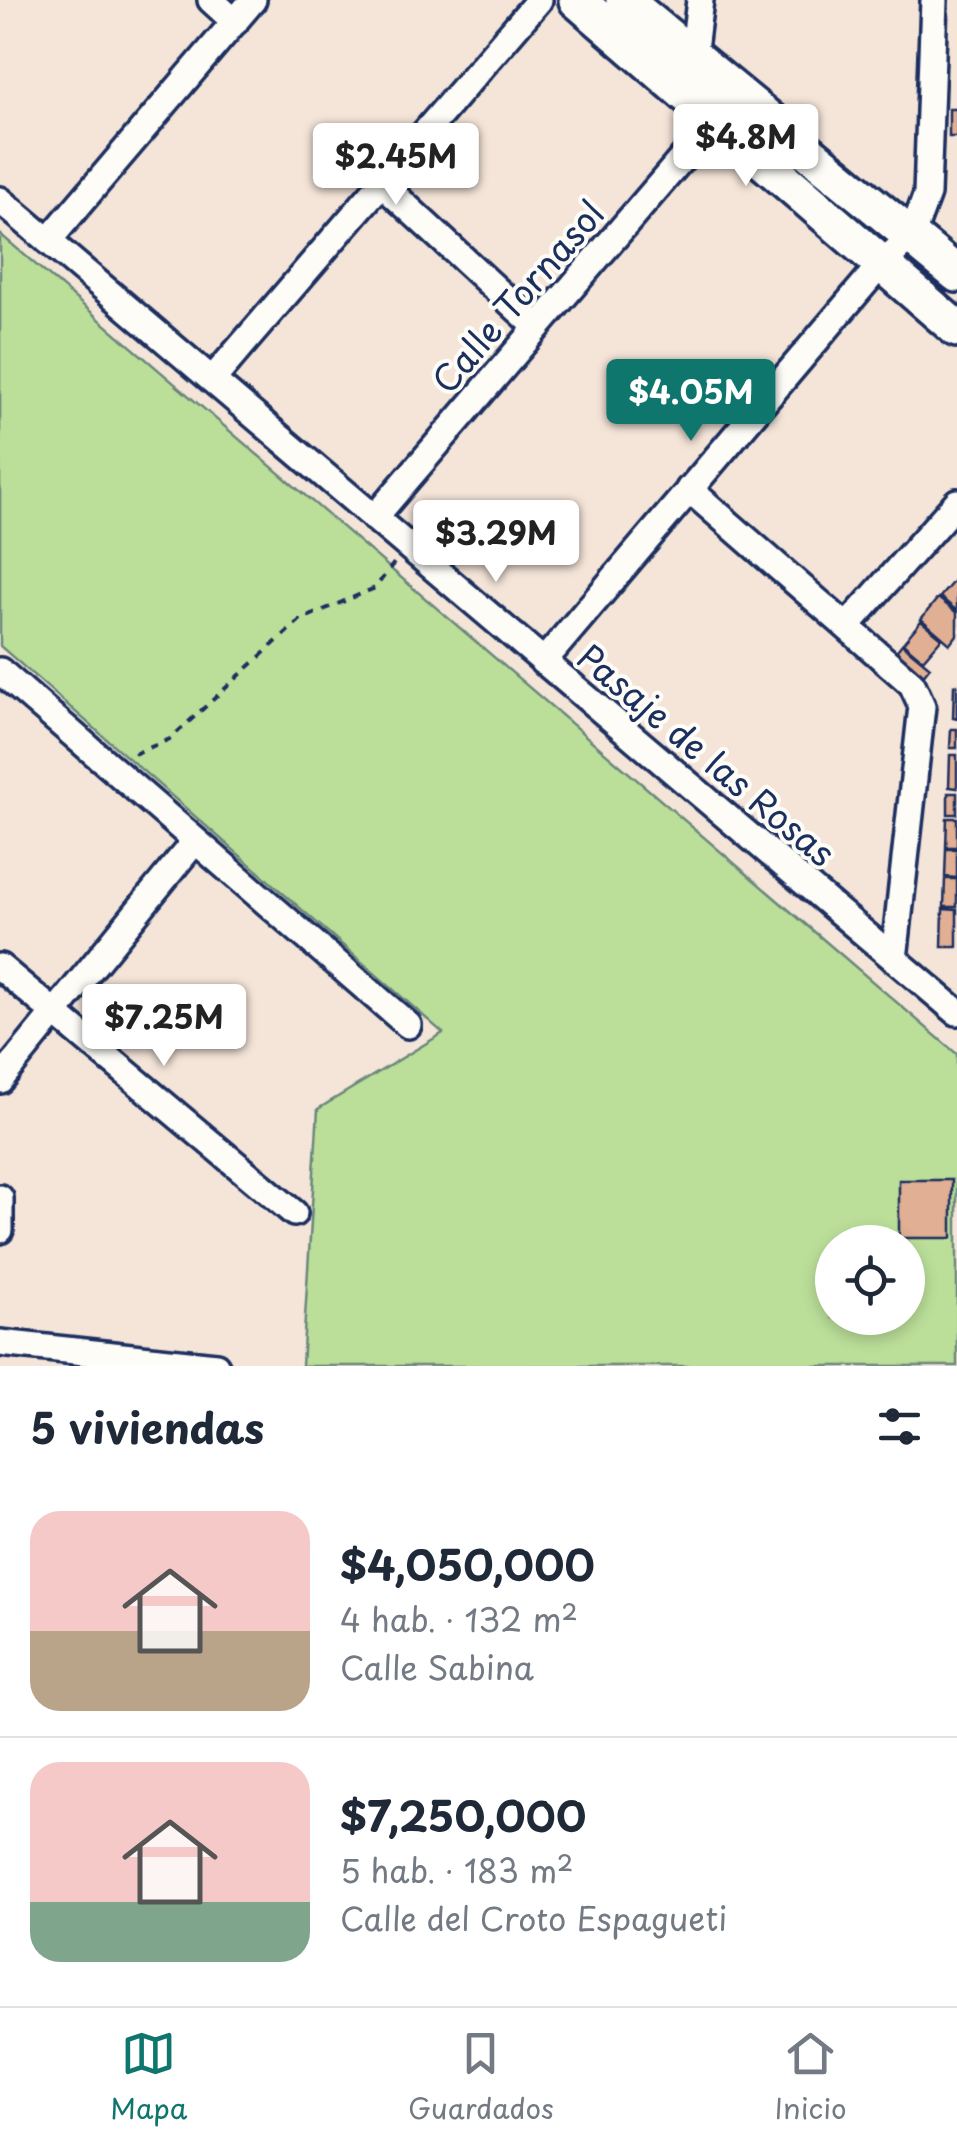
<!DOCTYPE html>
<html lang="es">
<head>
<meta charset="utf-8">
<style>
	body { margin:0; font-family:"Playpen Sans",sans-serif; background:#f2f2f3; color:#1f2937; height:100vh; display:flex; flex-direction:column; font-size:38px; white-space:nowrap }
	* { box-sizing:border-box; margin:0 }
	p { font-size:32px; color:#747a83 }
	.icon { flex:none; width:55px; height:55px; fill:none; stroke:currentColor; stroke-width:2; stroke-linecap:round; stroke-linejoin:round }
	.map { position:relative; height:1366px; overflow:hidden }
	.side { display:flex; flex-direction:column; background:#fff; flex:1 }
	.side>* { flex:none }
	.tools { position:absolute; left:815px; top:1225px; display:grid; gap:20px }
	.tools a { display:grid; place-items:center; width:110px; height:110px; border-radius:50%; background:#fff; box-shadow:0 5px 15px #0003; font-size:50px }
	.price { position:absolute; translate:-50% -85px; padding:0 22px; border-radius:10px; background:#fff; color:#222; font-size:32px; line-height:65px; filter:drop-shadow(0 2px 5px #0008) }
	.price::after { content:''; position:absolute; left:50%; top:60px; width:30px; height:22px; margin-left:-15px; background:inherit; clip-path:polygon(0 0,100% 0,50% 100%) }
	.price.active { background:#0f766e; color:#fff }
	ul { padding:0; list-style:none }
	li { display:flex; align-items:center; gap:30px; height:250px; padding:0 30px }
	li+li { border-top:2px solid #e0e1e3 }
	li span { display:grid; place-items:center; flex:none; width:280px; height:200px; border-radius:30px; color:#555 }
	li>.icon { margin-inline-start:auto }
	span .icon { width:120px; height:120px; fill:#fffc; stroke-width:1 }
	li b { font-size:42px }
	h2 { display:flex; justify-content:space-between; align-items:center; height:120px; padding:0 30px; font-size:42px }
	.tab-bar { display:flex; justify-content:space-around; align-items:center; height:140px; border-top:2px solid #e0e1e3; background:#fff; font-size:28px; color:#747a83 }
	.tab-bar a { display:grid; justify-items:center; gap:5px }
	.tab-bar .active { color:#0f766e }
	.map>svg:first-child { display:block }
	.green { fill:#bbdf99; stroke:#6b877c; stroke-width:2.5; fill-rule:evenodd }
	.building { fill:#e1af93; stroke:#1b2f5e; stroke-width:2.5 }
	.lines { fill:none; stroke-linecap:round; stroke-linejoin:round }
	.street-casing { stroke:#1b2f5e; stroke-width:32 }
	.secondary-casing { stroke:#1b2f5e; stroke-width:42 }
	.path { stroke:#1b2f5e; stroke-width:4; stroke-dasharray:8 8; stroke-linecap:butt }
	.street { stroke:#fdfcf7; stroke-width:25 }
	.secondary { stroke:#fdfcf7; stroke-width:35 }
	.labels { text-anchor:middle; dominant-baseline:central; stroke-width:8; stroke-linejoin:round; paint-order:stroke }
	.street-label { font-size:35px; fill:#1b2f5e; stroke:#fdfcf7 }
</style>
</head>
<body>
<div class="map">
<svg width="957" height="1366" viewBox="0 0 957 1366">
	<rect width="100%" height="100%" fill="#f5e5d9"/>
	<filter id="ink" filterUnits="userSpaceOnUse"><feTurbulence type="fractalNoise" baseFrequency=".01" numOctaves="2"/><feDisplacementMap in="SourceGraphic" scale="20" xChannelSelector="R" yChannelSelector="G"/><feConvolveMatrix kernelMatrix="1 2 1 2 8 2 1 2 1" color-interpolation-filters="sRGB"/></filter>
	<g filter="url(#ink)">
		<!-- green -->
		<path class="green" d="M 0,234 L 957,1054 L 957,1366 L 302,1366 L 318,1109 L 443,1033 L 0,646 ZM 832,1242 L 908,1242 L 908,1318 L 832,1318 Z"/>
		<!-- building -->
		<path class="building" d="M 949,109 L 957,109 L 957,137 L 949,137 Z
			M 957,577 L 957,611 L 940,597 Z
			M 938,598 L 957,613 L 957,635 L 950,644 L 921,619 Z
			M 921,621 L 942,638 L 923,660 L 903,643 Z
			M 902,644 L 930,667 L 922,677 L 894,654 Z
			M 954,685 L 957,685 L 957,719 L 953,718 Z
			M 951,729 L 957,729 L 957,748 L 950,748 Z
			M 950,755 L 957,755 L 957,788 L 949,787 Z
			M 948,793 L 957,793 L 957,814 L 948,814 Z
			M 947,818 L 957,818 L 957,847 L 946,847 Z
			M 946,849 L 957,849 L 957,878 L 945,877 Z
			M 945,879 L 957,879 L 957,907 L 944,907 Z
			M 943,909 L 957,910 L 957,947 L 942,947 Z
			M 899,1180 L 952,1180 L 952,1238 L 899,1238 Z"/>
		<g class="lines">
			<!-- street casing -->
			<g class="street-casing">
				<path id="street" d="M 211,0 L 235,22
					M 686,67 L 693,58 L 700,0
					M 381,183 L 536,326
					M 0,200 L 957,1012
					M 48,241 L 253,0
					M 212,380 L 539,0
					M 689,489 L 912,684 L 922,706 L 894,959
					M 374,518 L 715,120
					M 848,625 L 957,502
					M 543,662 L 882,263 L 911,237 L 927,194 L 934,0
					M 0,671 L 408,1025
					M 0,967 L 294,1213
					M 0,1080 L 195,841
					M 0,1198 L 0,1230
					M 0,1343 L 216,1366"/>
			</g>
			<!-- secondary casing -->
			<g class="secondary-casing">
				<path id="secondary" d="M 577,0 L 957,329
					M 624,0 L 957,274"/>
			</g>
			<!-- path -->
			<path class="path" d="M 134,754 L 170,739 L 300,620 L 375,588 L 394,563"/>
			<!-- street -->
			<use href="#street" class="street"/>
			<!-- secondary -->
			<use href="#secondary" class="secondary"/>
		</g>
	</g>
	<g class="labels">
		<!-- street labels -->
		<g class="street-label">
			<text transform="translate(517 296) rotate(-49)">Calle Tornasol</text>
			<text transform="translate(707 754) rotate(40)">Pasaje de las Rosas</text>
		</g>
	</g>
</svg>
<div class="tools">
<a><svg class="icon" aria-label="locate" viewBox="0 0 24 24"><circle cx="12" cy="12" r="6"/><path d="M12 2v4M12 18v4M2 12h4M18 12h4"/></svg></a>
</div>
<b class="price" style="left:746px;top:189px">$4.8M</b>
<b class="price" style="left:396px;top:208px">$2.45M</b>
<b class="price active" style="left:691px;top:444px">$4.05M</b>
<b class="price" style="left:496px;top:585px">$3.29M</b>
<b class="price" style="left:164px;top:1069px">$7.25M</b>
</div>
<section class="side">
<h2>5 viviendas<svg class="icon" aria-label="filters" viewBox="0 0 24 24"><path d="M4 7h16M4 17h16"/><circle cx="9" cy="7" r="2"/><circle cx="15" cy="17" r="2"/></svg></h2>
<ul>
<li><span style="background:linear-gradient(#f6c9c9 60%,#b9a48a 0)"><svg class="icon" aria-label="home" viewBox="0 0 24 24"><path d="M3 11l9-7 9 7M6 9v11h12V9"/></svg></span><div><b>$4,050,000</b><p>4 hab. · 132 m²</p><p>Calle Sabina</p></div></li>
<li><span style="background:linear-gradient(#f6c9c9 70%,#7fa58c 0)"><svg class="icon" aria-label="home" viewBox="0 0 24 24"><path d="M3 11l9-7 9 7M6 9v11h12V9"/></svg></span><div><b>$7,250,000</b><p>5 hab. · 183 m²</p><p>Calle del Croto Espagueti</p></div></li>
</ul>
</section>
<nav class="tab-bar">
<a class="active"><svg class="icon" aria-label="map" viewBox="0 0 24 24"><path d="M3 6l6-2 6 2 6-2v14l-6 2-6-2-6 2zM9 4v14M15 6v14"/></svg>Mapa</a>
<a><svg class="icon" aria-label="saved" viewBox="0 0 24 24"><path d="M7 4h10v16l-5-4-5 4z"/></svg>Guardados</a>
<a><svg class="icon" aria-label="home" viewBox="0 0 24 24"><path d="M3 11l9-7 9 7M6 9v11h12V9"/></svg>Inicio</a>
</nav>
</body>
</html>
